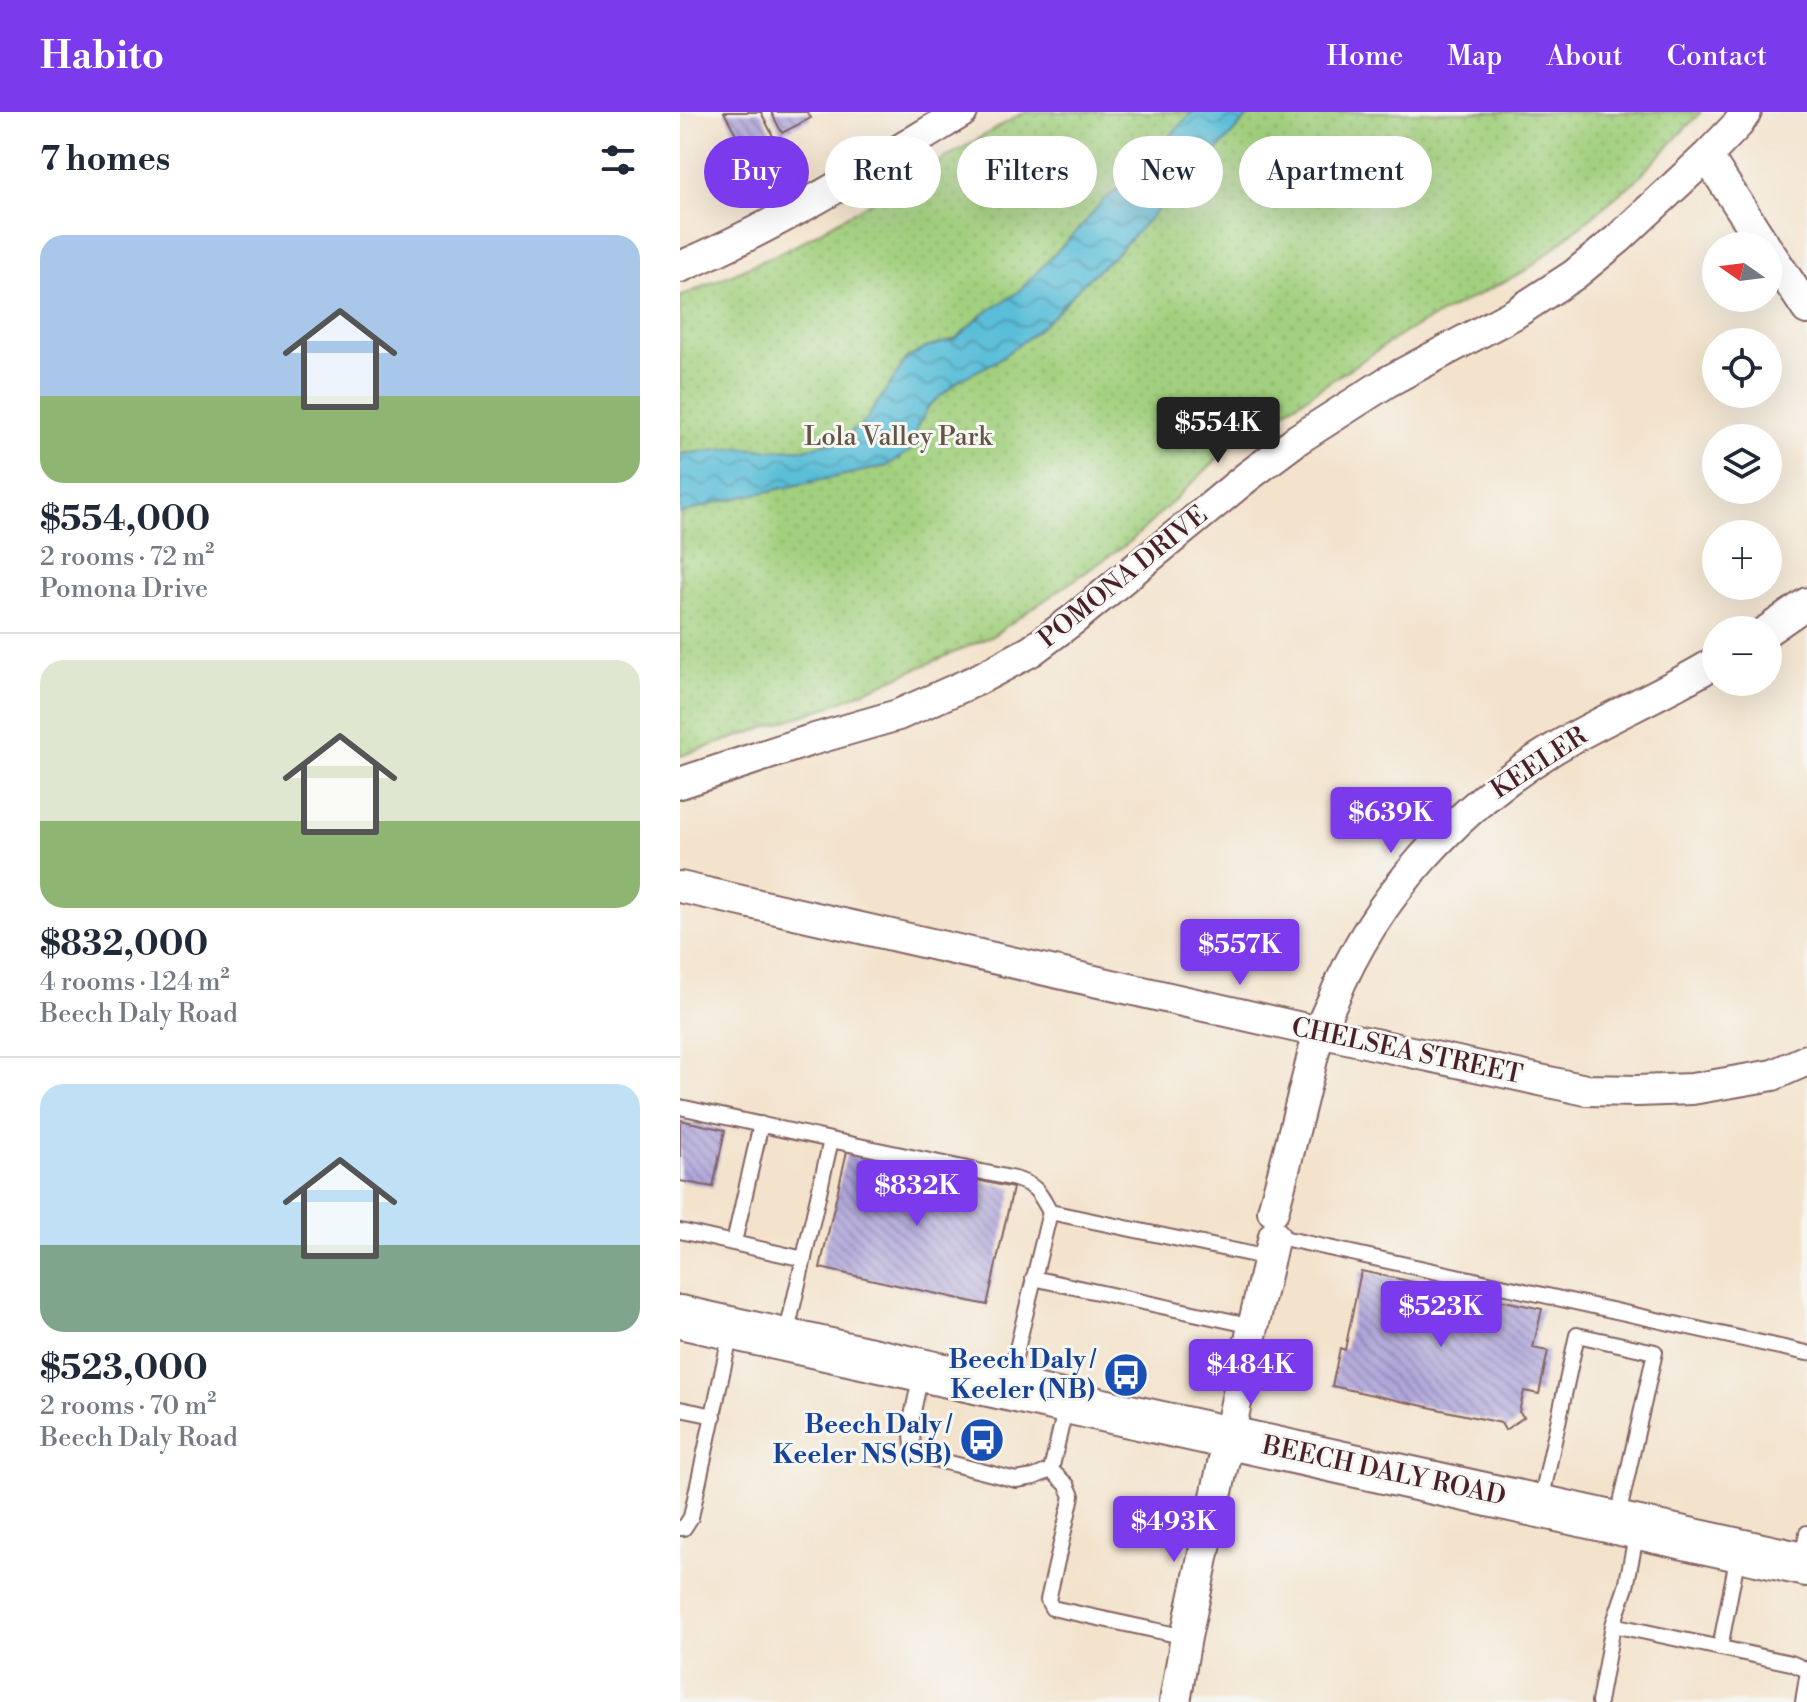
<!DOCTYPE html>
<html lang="en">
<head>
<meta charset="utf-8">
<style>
	body { margin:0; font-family:"Libre Bodoni",serif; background:#f2f2f3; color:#1f2937; height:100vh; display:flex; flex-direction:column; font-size:30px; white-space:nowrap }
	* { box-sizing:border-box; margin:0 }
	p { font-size:26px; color:#747a83 }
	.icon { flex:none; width:44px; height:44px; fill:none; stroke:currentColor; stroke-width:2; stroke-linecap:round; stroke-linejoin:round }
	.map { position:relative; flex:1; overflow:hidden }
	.panel { display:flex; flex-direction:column; background:#fff; width:680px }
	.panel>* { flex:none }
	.top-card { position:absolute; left:24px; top:24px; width:760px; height:72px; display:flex; gap:16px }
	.needle { width:52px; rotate:284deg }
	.buttons { position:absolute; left:1022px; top:120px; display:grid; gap:16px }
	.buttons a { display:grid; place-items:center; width:80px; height:80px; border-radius:50%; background:#fff; box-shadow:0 8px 32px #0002; font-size:40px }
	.price { position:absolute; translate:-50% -68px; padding:0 18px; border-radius:8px; background:#7c3aed; color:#fff; font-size:26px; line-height:52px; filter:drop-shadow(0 2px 4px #0008) }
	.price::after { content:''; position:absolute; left:50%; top:48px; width:24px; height:18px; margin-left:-12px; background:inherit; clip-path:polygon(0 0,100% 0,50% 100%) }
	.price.active { background:#222; color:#fff }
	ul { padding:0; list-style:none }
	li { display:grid; align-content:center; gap:16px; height:424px; padding:0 40px }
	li+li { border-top:2px solid #e0e1e3 }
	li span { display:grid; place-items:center; height:248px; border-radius:24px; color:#555 }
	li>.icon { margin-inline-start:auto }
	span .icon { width:144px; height:144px; fill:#fffc; stroke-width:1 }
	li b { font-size:34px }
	h2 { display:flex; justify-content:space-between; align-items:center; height:96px; padding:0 40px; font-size:34px }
	.pill { padding:0 28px; border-radius:36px; background:#fff; box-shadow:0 8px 32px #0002; font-size:28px; line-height:72px }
	.pill.active { background:#7c3aed; color:#fff }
	header { display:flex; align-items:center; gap:48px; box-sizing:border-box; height:112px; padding:0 40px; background:#7c3aed; color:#fff }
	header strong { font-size:38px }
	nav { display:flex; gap:44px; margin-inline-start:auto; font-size:28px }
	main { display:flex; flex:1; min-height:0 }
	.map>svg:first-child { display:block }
	.park { fill:url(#park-dots); stroke:#767854; stroke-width:2 }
	.water { fill:url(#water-waves); stroke:#526e82; stroke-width:2 }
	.building { fill:url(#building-back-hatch) }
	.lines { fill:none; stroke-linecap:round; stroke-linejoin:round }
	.lane-casing { stroke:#856463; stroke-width:18 }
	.street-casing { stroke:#856463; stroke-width:34 }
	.secondary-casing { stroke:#856463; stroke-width:46 }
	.lane { stroke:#fff; stroke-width:14 }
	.street { stroke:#fff; stroke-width:30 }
	.secondary { stroke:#fff; stroke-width:42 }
	.labels { text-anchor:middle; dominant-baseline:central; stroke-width:6; stroke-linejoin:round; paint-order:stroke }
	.park-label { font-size:26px; fill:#645444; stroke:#f6f6f2 }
	.street-label { font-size:26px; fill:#4a1f2b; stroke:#f6f6f2 }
	.transit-label { font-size:26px; font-weight:bold; fill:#164399; stroke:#f6f6f2; text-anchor:end }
</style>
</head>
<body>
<header>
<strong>Habito</strong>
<nav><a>Home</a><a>Map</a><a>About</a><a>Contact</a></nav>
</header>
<main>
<section class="panel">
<h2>7 homes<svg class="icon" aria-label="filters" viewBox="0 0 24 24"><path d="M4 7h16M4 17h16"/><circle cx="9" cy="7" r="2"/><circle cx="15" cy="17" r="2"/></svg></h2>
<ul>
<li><span style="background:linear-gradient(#a9c7e8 65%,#8fb573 0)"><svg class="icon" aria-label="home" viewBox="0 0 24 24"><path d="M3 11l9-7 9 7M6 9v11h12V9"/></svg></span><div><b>$554,000</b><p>2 rooms · 72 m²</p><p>Pomona Drive</p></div></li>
<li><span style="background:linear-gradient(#dfe7d0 65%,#8fb573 0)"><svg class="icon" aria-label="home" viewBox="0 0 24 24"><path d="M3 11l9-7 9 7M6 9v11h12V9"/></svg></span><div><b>$832,000</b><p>4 rooms · 124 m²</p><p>Beech Daly Road</p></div></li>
<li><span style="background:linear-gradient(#bfe0f5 65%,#7fa58c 0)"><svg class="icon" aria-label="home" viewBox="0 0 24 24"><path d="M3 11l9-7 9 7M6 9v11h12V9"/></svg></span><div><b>$523,000</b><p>2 rooms · 70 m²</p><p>Beech Daly Road</p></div></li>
</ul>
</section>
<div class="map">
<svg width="1127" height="1590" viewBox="0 0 1127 1590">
	<defs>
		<pattern id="park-dots" width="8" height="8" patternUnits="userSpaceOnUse" patternTransform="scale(2)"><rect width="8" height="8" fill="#a2d07e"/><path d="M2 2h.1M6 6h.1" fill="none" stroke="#8db26d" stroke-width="1.8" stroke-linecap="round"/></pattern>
		<pattern id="water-waves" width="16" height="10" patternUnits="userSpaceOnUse" patternTransform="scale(2)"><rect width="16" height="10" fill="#5abed8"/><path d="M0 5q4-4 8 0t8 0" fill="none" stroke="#4c9aaf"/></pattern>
		<pattern id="building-back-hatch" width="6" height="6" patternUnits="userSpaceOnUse" patternTransform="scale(2)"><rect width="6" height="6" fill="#ada4d9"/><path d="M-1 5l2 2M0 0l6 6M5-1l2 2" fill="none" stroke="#8f85b0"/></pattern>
	</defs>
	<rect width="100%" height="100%" fill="#f6f6f2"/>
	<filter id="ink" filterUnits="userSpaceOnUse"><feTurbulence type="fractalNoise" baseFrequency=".0125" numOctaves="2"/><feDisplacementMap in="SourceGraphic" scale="16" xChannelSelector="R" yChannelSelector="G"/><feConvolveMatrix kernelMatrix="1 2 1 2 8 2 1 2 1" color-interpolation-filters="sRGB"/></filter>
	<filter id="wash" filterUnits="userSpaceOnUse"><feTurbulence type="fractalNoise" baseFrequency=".006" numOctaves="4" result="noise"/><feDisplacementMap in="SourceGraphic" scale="32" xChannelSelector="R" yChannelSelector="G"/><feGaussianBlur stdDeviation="1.8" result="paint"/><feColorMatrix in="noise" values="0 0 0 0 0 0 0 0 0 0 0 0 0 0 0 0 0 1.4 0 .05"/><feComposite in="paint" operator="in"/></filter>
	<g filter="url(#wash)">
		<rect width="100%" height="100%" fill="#f3e3cc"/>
		<!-- park -->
		<path class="park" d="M 344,0 L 1021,0 L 955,69 L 847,158 L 727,219 L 550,335 L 450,430 L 312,524 L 148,595 L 0,644 L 0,185 L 113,135 Z"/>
		<!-- water -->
		<path class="water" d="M 512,0 L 572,0 L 537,39 L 502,72 L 435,143 L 399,175 L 375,202 L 349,225 L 315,250 L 281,267 L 249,294 L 237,315 L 236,335 L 207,354 L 38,390 L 0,402 L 0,342 L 58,336 L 90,338 L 124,337 L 159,328 L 184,311 L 227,246 L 246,236 L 275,227 L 302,203 L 338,180 L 406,109 L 423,88 L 451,67 Z"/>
		<g id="blocks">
			<!-- building -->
			<path class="building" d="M 44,0 L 81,0 L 93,24 L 65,39 Z
				M 91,0 L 127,0 L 131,6 L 102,21 Z
				M 0,1008 L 45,1018 L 33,1075 L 0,1069 Z
				M 167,1039 L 333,1076 L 307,1193 L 140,1156 Z
				M 681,1159 L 862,1197 L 853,1236 L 868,1239 L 859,1282 L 844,1279 L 839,1300 L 844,1305 L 825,1318 L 821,1311 L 652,1274 L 660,1236 L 665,1238 Z"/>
		</g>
	</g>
	<g filter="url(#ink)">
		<use href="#blocks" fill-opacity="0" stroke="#856463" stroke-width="2"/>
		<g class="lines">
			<!-- lane casing -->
			<g class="lane-casing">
				<path id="lane" d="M 0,995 L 151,1028
					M 370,1100 L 589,1146
					M 0,1119 L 124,1147
					M 594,1124 L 1127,1241
					M 54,1130 L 81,1012
					M 353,1166 L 573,1214
					M 106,1224 L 151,1028 L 335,1067 C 358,1074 359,1081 370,1100 L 328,1274
					M 241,1262 L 231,1309 L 233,1335 L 242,1344 L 336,1368 L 354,1365 L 371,1358 L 386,1294
					M 0,1297 L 34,1304
					M 371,1358 L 387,1373 L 392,1384 L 368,1488 L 372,1496 L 506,1525
					M 861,1389 L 897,1223 L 975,1240 L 937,1409
					M 0,1416 L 4,1416 L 11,1405 L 51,1220
					M 1122,1447 L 1127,1421
					M 933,1513 L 1111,1551 L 1127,1558
					M 1040,1536 L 1058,1442
					M 919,1590 L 933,1513 L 946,1475 L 957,1419
					M 1123,1590 L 1127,1565"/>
			</g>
			<!-- street casing -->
			<g class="street-casing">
				<path id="street" d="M 1027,44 L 1085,134
					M 1088,138 L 1127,197
					M 0,155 C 99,113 190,56 282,0
					M 1088,518 L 1127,491
					M 0,671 L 128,629 L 218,603 L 297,568 L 351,539 L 394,507 L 567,365 L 618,327 L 707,270 L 834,202 L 894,163 L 938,127 L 1027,44 L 1058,12 L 1066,0
					M 0,775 L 639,920 L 906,978 L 957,979 L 1012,977 L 1093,963 L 1127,948
					M 593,1099 C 604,1058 615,1016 625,975 C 630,958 633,939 639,922 C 642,910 648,899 653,888 C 696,783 778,695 875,636 C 927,605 984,582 1036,550
					M 495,1590 L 506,1525 L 562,1263 L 594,1124"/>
			</g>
			<!-- secondary casing -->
			<g class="secondary-casing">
				<path id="secondary" d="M 0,1205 L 1127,1453"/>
			</g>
			<!-- lane -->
			<use href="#lane" class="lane"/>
			<!-- street -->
			<use href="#street" class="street"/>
			<!-- secondary -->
			<use href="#secondary" class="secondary"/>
		</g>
	</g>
	<!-- icons -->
	<defs>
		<g id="bus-disc" transform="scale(2.3)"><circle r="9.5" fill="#1a4fb4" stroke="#f6f6f2"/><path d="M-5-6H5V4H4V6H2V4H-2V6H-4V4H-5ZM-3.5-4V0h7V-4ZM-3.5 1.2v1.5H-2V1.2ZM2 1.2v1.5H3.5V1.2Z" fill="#fff"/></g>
	</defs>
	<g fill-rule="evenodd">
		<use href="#bus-disc" x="446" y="1263"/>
		<use href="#bus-disc" x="302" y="1328"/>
	</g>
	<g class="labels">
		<!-- park labels -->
		<g class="park-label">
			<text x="218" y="325">Lola Valley Park</text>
		</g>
		<!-- street labels -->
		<g class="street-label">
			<text transform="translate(443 465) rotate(-39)">POMONA DRIVE</text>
			<text transform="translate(859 651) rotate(-33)">KEELER</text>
			<text transform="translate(727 939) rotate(12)">CHELSEA STREET</text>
			<text transform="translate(704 1359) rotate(12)">BEECH DALY ROAD</text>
		</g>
		<!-- transit labels -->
		<g class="transit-label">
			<text x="415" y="1248">Beech Daly /<tspan x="415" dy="30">Keeler (NB)</tspan></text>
			<text x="271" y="1313">Beech Daly /<tspan x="271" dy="30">Keeler NS (SB)</tspan></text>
		</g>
	</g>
</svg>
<div class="buttons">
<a><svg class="needle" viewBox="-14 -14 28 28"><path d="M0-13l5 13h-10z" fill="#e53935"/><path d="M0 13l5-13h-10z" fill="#747a83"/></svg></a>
<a><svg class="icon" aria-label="locate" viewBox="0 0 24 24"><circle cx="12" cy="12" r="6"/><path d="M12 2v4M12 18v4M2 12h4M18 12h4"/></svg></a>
<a><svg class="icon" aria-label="layers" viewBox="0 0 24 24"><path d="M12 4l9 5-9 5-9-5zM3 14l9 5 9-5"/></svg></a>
<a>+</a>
<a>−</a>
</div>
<b class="price active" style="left:538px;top:353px">$554K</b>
<b class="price" style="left:711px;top:743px">$639K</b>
<b class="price" style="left:560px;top:875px">$557K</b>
<b class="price" style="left:237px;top:1116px">$832K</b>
<b class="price" style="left:761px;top:1237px">$523K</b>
<b class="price" style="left:571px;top:1295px">$484K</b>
<b class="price" style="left:494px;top:1452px">$493K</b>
<div class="top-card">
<a class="pill active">Buy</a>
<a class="pill">Rent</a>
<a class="pill">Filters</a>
<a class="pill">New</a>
<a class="pill">Apartment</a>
</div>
</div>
</main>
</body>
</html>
